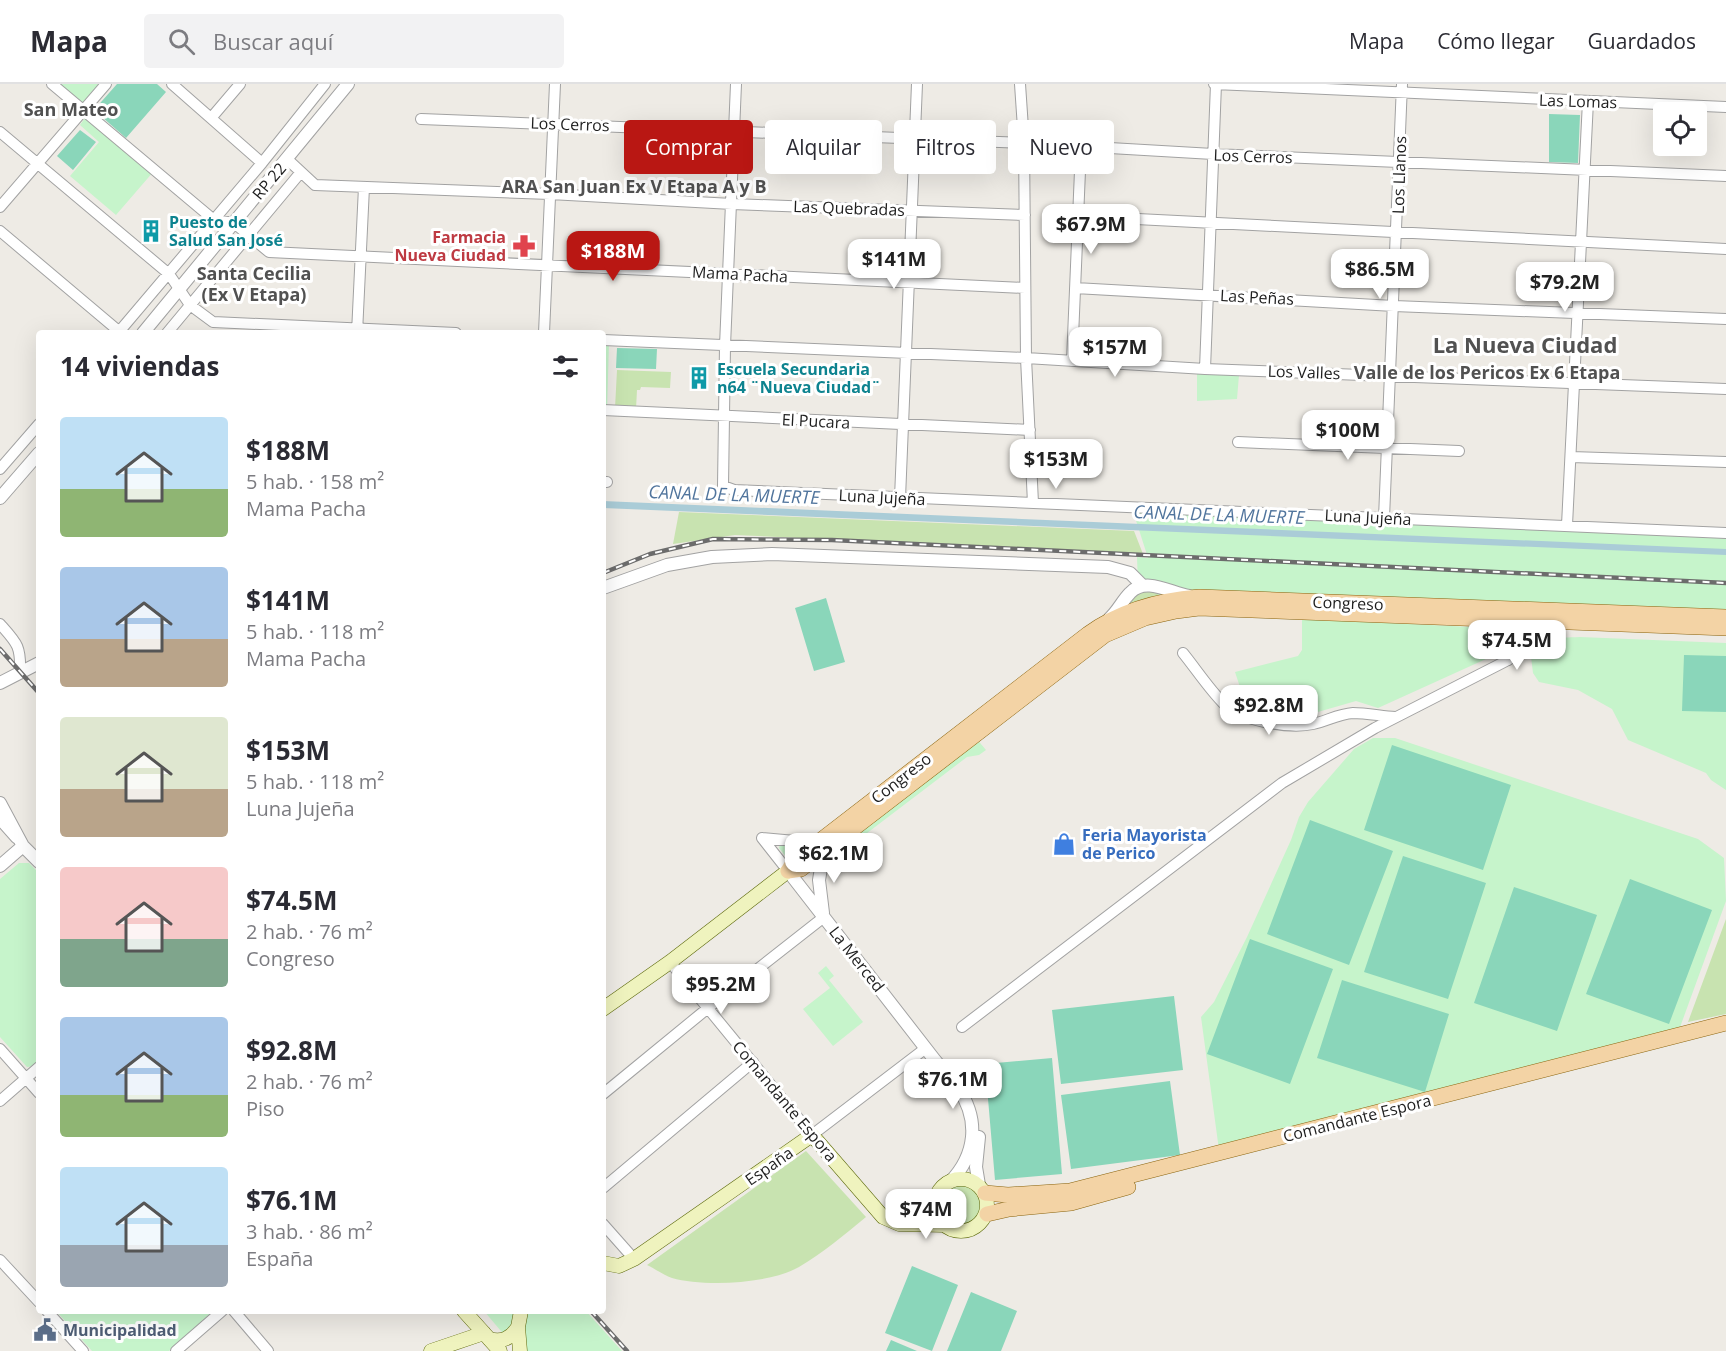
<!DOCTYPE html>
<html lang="es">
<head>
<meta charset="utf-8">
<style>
	body { margin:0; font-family:"Open Sans",sans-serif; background:#f2f2f3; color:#2b2b33; height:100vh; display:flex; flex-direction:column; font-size:22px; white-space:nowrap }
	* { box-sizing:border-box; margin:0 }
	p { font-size:20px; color:#7c7c81 }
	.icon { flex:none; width:33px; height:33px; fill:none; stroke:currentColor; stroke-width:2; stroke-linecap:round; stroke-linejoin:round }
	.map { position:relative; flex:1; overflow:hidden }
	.panel { position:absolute; left:36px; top:246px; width:570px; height:984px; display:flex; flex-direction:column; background:#fff; border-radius:6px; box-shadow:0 6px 24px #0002 }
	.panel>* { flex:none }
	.hud { position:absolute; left:624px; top:36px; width:570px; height:54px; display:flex; gap:12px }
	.tools { position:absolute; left:1653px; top:18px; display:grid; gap:12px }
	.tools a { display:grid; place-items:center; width:54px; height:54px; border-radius:6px; background:#fff; box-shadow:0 6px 24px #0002; font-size:30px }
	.price { position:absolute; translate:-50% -51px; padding:0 14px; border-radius:12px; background:#fff; color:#222; font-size:20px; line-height:39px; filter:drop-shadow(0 2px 3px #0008) }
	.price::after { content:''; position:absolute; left:50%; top:36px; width:18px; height:14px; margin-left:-9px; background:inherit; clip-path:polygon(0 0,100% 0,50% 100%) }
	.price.current { background:#b91713; color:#fff }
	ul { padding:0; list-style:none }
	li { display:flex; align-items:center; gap:18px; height:150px; padding:0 24px }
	li span { display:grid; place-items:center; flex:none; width:168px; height:120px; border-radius:6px; color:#555 }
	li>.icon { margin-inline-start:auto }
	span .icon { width:72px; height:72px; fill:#fffc; stroke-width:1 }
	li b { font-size:26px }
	h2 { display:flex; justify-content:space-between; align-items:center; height:72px; padding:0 24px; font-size:26px }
	.chip { padding:0 21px; border-radius:6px; background:#fff; box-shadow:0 6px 24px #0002; font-size:21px; line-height:54px }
	.chip.current { background:#b91713; color:#fff }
	header { display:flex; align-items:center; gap:36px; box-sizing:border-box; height:84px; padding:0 30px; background:#fff; border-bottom:2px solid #e1e1e2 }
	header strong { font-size:28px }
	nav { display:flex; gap:33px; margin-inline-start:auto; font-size:21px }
	.search { width:420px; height:54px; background:#f2f2f3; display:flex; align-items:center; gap:15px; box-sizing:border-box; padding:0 21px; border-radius:6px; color:#7c7c81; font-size:22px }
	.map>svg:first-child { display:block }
	.grass { fill:#c8e3b0 }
	.park { fill:#c6f4cb }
	.pitch { fill:#8ad6ba }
	.water { fill:#aaccd7 }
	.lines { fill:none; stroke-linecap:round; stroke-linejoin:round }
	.minor-casing { stroke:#a2a2a2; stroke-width:12 }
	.tertiary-casing { stroke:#a2a2a2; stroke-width:14 }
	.secondary-casing { stroke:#5f6b0f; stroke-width:15 }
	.primary-casing { stroke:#8a640e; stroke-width:16 }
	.minor { stroke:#fff; stroke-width:10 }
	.tertiary { stroke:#fff; stroke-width:12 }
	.secondary { stroke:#eff3be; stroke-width:14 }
	.primary { stroke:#f3d3a5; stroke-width:15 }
	.rail-casing { stroke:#6c6c6c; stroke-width:4.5 }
	.rail { stroke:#fff; stroke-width:2; stroke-dasharray:7; stroke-linecap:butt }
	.labels { text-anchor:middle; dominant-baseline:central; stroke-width:6; stroke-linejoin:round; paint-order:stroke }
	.street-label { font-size:16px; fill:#1e1e1e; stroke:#fff }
	.culture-label { font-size:16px; font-weight:bold; fill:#0d838f; stroke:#fff; text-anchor:start }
	.health-label { font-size:16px; font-weight:bold; fill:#be3a42; stroke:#fff; text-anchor:end }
	.shop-label { font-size:16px; font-weight:bold; fill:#366cbe; stroke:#fff; text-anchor:start }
	.service-label { font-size:16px; font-weight:bold; fill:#4e5e75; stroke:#fff; text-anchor:start }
	.neighbourhood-label { font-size:18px; font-weight:bold; fill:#515151; stroke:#fff }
	.water-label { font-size:18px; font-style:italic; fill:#51759d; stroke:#fff }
	.district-label { font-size:22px; font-weight:bold; fill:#515151; stroke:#fff }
</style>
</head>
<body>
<header>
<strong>Mapa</strong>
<div class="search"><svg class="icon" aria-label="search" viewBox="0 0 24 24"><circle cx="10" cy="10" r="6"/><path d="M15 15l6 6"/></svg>Buscar aquí</div>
<nav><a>Mapa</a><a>Cómo llegar</a><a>Guardados</a></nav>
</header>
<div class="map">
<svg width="1726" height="1267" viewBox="0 0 1726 1267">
	<rect width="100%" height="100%" fill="#eeebe5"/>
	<!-- grass -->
	<path class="grass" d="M 617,286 L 671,288 L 670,304 L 641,303 L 640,306 L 637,306 L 636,325 L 615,324 Z
		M 679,428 L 1134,447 L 1143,470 L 735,451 L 673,460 Z
		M 1156,507 L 1161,511 L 1127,523 L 1129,517 L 1138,508 Z
		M 1726,835 L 1726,930 L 1688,938 Z
		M 806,1067 L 866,1133 C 844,1151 823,1169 799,1183 C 770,1200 704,1203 672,1194 C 664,1191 655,1185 647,1181 Z
		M939 1121a22 22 0 1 1 44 0a22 22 0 1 1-44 0Z"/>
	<!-- park -->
	<path class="park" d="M 60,0 L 102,0 L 84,20 Z
		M 87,31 L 154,87 L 116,131 L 70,92 L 99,58 L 80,41 Z
		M 603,260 L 609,260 L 607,326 L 603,326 Z
		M 1197,289 L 1239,291 L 1237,315 L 1197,317 Z
		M 1133,427 L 1726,454 L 1726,531 L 1185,511 L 1138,500 L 1137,473 L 1148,474 Z
		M 1302,535 L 1494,544 L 1502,546 L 1513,554 L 1513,561 L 1508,565 L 1378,624 L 1356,617 L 1297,634 L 1268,631 L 1247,624 L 1235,588 L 1298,572 L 1302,566 Z
		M 1580,553 L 1726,559 L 1726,706 L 1711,696 L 1706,689 L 1628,656 L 1612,625 L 1578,606 L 1539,598 L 1533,589 L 1531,573 C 1547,552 1555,554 1580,553 Z
		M 976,654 L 986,666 L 979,671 L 967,673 L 854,759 L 850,755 Z
		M 1373,654 L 1395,654 L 1698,755 L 1724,774 L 1726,817 L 1679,946 L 1219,1066 L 1201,933 L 1214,918 L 1247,853 L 1291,756 L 1299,733 L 1308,718 L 1354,665 Z
		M 780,760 L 803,763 L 790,775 L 787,774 L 779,764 Z
		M 19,779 L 29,779 L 39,789 L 39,979 L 35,982 L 27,983 L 0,953 L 0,795 Z
		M 826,882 L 834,892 L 829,896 L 863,938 L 833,962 L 803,925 L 830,904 L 818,889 Z
		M 56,1227 L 213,1227 L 169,1267 L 92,1267 Z
		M 484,1227 L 518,1227 L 506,1253 Z
		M 527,1227 L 586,1227 L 622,1267 L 525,1267 L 524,1244 Z"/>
	<!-- pitch -->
	<path class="pitch" d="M 117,0 L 157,0 L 166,8 L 126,54 L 94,26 Z
		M 1549,30 L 1580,31 L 1578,79 L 1549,78 Z
		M 80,46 L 96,58 L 73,86 L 57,72 Z
		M 617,264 L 657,265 L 656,285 L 616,284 Z
		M 826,514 L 845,578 L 814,587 L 795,524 Z
		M 1684,571 L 1726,572 L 1726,628 L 1682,627 Z
		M 1392,661 L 1511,701 L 1483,786 L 1364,746 Z
		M 1310,736 L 1393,767 L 1349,881 L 1267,850 Z
		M 1403,772 L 1486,799 L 1448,915 L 1364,888 Z
		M 1630,795 L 1712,826 L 1669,940 L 1586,910 Z
		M 1514,803 L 1597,831 L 1557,947 L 1474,919 Z
		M 1250,855 L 1333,885 L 1290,1000 L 1207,970 Z
		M 1342,896 L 1449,930 L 1425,1008 L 1317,974 Z
		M 1174,912 L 1183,986 L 1061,1000 L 1052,926 Z
		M 1052,974 L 1062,1090 L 995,1096 L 985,980 Z
		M 1170,997 L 1180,1071 L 1071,1085 L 1061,1011 Z
		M 912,1182 L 958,1201 L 932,1267 L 885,1249 Z
		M 971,1208 L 1017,1227 L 1001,1267 L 947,1267 Z
		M 891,1256 L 917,1267 L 886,1267 Z"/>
	<!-- water -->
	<path class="water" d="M 603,417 L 1726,465 L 1726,471 L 603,424 Z"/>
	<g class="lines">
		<!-- minor casing -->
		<g class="minor-casing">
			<path id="minor" d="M 52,0 L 214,136 L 234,139 L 269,168 L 1025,204
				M 172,0 L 262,79
				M 736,0 L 725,262 L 723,402 L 734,406 L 1726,449
				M 1020,0 L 1024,59 L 1026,274 L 1033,419
				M 1214,0 L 1726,23
				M 212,33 L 240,0
				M 421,35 L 1024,59 L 1213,70 L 1726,92
				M 0,48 L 169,190 L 190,221 L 213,238 L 456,249
				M 287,75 L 315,101 L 550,110 L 732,120 L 1025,131
				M 0,123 L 106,0
				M 1078,132 L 1726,165
				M 0,147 L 121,249
				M 1075,204 L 1394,222 L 1726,235
				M 118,249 L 262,79 L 325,0
				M 167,249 L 301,88
				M 357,249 L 364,103
				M 544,249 L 555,0
				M 603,256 L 1026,274 L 1205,285 L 1726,305
				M 1072,277 L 1081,63
				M 1205,285 L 1216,0
				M 603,326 L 1030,346
				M 1238,358 L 1459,367
				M 1571,373 L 1726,378
				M 0,385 L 39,340
				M 603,398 L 607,398
				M 900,414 L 917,0
				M 1384,434 L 1402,0
				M 1567,441 L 1588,17
				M 1512,536 L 1521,542 C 1525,556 1516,565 1508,576 C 1524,563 1540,546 1560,541
				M 0,540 C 17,559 21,562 20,588
				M 1183,569 C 1196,585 1209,605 1224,620 C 1240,637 1290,645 1313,640 C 1327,637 1338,630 1353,629 C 1366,629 1381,632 1395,633
				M 0,736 L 16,754
				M 762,754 L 817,759
				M 762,754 L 788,787
				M 670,878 L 812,1051 L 926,964
				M 962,943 L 1282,699 L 1375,644 L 1508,576
				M 0,965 L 39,1009
				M 603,1010 L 708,924 L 824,833
				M 0,1017 L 39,983
				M 603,1104 L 753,978
				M 603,1140 L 634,1175
				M 0,1176 L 39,1218
				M 47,1227 L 83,1267
				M 234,1227 L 268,1267
				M 176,1267 L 222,1227"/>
		</g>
		<!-- tertiary casing -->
		<g class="tertiary-casing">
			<path id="tertiary" d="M 143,249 L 348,0
				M 0,414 L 39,369
				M 603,504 L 667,481 L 712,473 L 772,470 L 1108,483 L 1130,489 L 1142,501
				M 1109,535 C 1118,527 1122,517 1130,509 C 1146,492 1170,509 1189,512
				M 0,599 L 39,579
				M 0,719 L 23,762 L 39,778
				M 0,782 L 23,762
				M 788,787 L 934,975 C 942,985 951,994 958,1004 C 980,1036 976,1071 950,1098
				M 823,829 L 819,796 L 824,767
				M 979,1101 L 976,1083 L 979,1053"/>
		</g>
		<!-- secondary casing -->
		<g class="secondary-casing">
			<path id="secondary" d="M 603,925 L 670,878 L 788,787
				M935 1121a26 26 0 1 1 52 0a26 26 0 1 1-52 0Z
				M 603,1179 L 619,1182 L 634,1175 L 812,1051 L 883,1133 L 899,1140 L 944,1141
				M 464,1227 L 500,1267
				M 489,1255 C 502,1259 511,1254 518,1243
				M 431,1267 L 484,1249
				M 520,1267 L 518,1243 L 521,1227"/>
		</g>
		<!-- primary casing -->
		<g class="primary-casing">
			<path id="primary" d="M 788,787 L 794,777 L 1088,550 C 1120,527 1160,516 1199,513 L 1726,533
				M 788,787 L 801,785 L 1105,551 L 1145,534 L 1176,527 L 1199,524 L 1726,544
				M 985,1109 L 1008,1111 L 1070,1107 L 1726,939
				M 987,1130 L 1009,1125 L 1071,1119 L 1128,1103"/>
		</g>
		<!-- minor -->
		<use href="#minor" class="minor"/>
		<!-- tertiary -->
		<use href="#tertiary" class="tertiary"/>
		<!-- secondary -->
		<use href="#secondary" class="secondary"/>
		<!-- primary -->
		<use href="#primary" class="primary"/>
		<!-- rail casing -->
		<g class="rail-casing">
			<path id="rail" d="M 603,489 L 650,470 L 713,455 L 832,456 L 1726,499
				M 0,565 L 39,609
				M 591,1227 L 627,1267"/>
		</g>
		<!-- rail -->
		<use href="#rail" class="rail"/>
	</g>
	<!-- icons -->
	<defs>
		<g id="building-bare" transform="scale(1.8)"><path d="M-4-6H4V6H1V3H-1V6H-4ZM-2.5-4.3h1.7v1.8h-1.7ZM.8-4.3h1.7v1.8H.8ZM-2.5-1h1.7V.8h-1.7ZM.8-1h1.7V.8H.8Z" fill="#0f9aa8" stroke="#fff" stroke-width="2.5" paint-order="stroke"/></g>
		<g id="pharmacy-bare" transform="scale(1.8)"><path d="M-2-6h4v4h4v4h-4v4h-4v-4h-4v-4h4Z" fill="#e0444e" stroke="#fff" stroke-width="2.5" paint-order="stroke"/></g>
		<g id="shop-bare" transform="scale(1.8)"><path d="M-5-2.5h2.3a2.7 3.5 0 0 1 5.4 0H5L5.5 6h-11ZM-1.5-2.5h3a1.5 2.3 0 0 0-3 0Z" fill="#3f7fe0" stroke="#fff" stroke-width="2.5" paint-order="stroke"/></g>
		<g id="civic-bare" transform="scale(1.8)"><path d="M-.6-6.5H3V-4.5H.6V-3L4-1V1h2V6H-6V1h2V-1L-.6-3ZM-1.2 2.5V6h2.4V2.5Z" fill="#5c6f8a" stroke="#fff" stroke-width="2.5" paint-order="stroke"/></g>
	</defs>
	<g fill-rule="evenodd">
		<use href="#building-bare" x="151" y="147"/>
		<use href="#pharmacy-bare" x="524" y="162"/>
		<use href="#building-bare" x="699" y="294"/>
		<use href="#shop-bare" x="1064" y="760"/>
		<use href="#civic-bare" x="45" y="1246"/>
	</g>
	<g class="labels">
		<!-- street labels -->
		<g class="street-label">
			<text transform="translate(1578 17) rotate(2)">Las Lomas</text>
			<text transform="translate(570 40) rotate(2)">Los Cerros</text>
			<text transform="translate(1253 72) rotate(2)">Los Cerros</text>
			<text transform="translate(1399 91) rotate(-88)">Los Llanos</text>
			<text transform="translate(269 97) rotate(-50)">RP 22</text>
			<text transform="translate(849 124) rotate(2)">Las Quebradas</text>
			<text transform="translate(740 190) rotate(3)">Mama Pacha</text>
			<text transform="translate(1257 213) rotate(3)">Las Peñas</text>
			<text transform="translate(1304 288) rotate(2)">Los Valles</text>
			<text transform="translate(816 337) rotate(3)">El Pucara</text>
			<text transform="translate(882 413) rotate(3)">Luna Jujeña</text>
			<text transform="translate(1368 433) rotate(3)">Luna Jujeña</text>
			<text transform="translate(1348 519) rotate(2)">Congreso</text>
			<text transform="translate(901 694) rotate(-38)">Congreso</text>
			<text transform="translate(857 875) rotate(52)">La Merced</text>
			<text transform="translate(785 1017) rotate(50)">Comandante Espora</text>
			<text transform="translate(1357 1034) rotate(-14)">Comandante Espora</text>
			<text transform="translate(769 1082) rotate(-35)">España</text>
		</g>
		<!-- culture labels -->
		<g class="culture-label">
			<text x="169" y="138">Puesto de<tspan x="169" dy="18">Salud San José</tspan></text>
			<text x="717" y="285">Escuela Secundaria<tspan x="717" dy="18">n64 ¨Nueva Ciudad¨</tspan></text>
		</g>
		<!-- health labels -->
		<g class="health-label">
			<text x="506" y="153">Farmacia<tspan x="506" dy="18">Nueva Ciudad</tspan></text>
		</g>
		<!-- shop labels -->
		<g class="shop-label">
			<text x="1082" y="751">Feria Mayorista<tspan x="1082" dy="18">de Perico</tspan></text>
		</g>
		<!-- service labels -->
		<g class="service-label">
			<text x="63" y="1246">Municipalidad</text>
		</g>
		<!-- neighbourhood labels -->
		<g class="neighbourhood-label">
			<text x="71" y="25">San Mateo</text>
			<text x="634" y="102">ARA San Juan Ex V Etapa A y B</text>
			<text x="254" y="189">Santa Cecilia<tspan x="254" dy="21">(Ex V Etapa)</tspan></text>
			<text x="1487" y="288">Valle de los Pericos Ex 6 Etapa</text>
		</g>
		<!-- water labels -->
		<g class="water-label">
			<text transform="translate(734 410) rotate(2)">CANAL DE LA MUERTE</text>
			<text transform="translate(1219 430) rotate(2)">CANAL DE LA MUERTE</text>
		</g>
		<!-- district labels -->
		<g class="district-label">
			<text x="1525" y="260">La Nueva Ciudad</text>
		</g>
	</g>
</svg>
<div class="tools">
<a><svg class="icon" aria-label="locate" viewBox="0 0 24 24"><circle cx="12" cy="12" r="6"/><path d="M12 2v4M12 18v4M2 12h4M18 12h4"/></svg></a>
</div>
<b class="price" style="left:1091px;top:171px">$67.9M</b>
<b class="price current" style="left:613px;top:198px">$188M</b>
<b class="price" style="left:894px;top:206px">$141M</b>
<b class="price" style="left:1380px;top:216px">$86.5M</b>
<b class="price" style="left:1565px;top:229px">$79.2M</b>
<b class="price" style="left:1115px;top:294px">$157M</b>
<b class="price" style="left:1348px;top:377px">$100M</b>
<b class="price" style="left:1056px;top:406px">$153M</b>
<b class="price" style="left:1517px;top:587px">$74.5M</b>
<b class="price" style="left:1269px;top:652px">$92.8M</b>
<b class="price" style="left:834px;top:800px">$62.1M</b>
<b class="price" style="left:721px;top:931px">$95.2M</b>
<b class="price" style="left:953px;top:1026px">$76.1M</b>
<b class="price" style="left:926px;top:1156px">$74M</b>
<div class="hud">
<a class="chip current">Comprar</a>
<a class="chip">Alquilar</a>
<a class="chip">Filtros</a>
<a class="chip">Nuevo</a>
</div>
<section class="panel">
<h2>14 viviendas<svg class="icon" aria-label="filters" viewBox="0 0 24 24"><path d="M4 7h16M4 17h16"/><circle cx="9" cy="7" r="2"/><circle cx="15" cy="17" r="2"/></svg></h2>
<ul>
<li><span style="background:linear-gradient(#bfe0f5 60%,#8fb573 0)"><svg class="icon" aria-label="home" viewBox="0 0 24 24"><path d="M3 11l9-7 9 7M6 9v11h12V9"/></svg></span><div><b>$188M</b><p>5 hab. · 158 m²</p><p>Mama Pacha</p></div></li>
<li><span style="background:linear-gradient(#a9c7e8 60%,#b9a48a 0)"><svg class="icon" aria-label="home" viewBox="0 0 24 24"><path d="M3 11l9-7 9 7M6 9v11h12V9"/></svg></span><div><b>$141M</b><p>5 hab. · 118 m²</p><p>Mama Pacha</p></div></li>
<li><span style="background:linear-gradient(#dfe7d0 60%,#b9a48a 0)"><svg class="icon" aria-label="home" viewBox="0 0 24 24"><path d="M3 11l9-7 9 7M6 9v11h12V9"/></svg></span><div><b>$153M</b><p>5 hab. · 118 m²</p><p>Luna Jujeña</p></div></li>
<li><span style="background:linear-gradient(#f6c9c9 60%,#7fa58c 0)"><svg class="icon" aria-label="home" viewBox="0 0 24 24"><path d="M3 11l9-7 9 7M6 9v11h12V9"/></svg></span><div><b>$74.5M</b><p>2 hab. · 76 m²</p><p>Congreso</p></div></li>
<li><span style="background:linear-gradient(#a9c7e8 65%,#8fb573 0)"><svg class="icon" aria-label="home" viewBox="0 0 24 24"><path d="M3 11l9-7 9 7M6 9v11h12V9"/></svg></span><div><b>$92.8M</b><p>2 hab. · 76 m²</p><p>Piso</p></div></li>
<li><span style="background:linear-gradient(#bfe0f5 65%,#9aa5b1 0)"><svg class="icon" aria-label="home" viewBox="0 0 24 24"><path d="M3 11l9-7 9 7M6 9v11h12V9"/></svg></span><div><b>$76.1M</b><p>3 hab. · 86 m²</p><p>España</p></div></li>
</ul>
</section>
</div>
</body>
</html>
